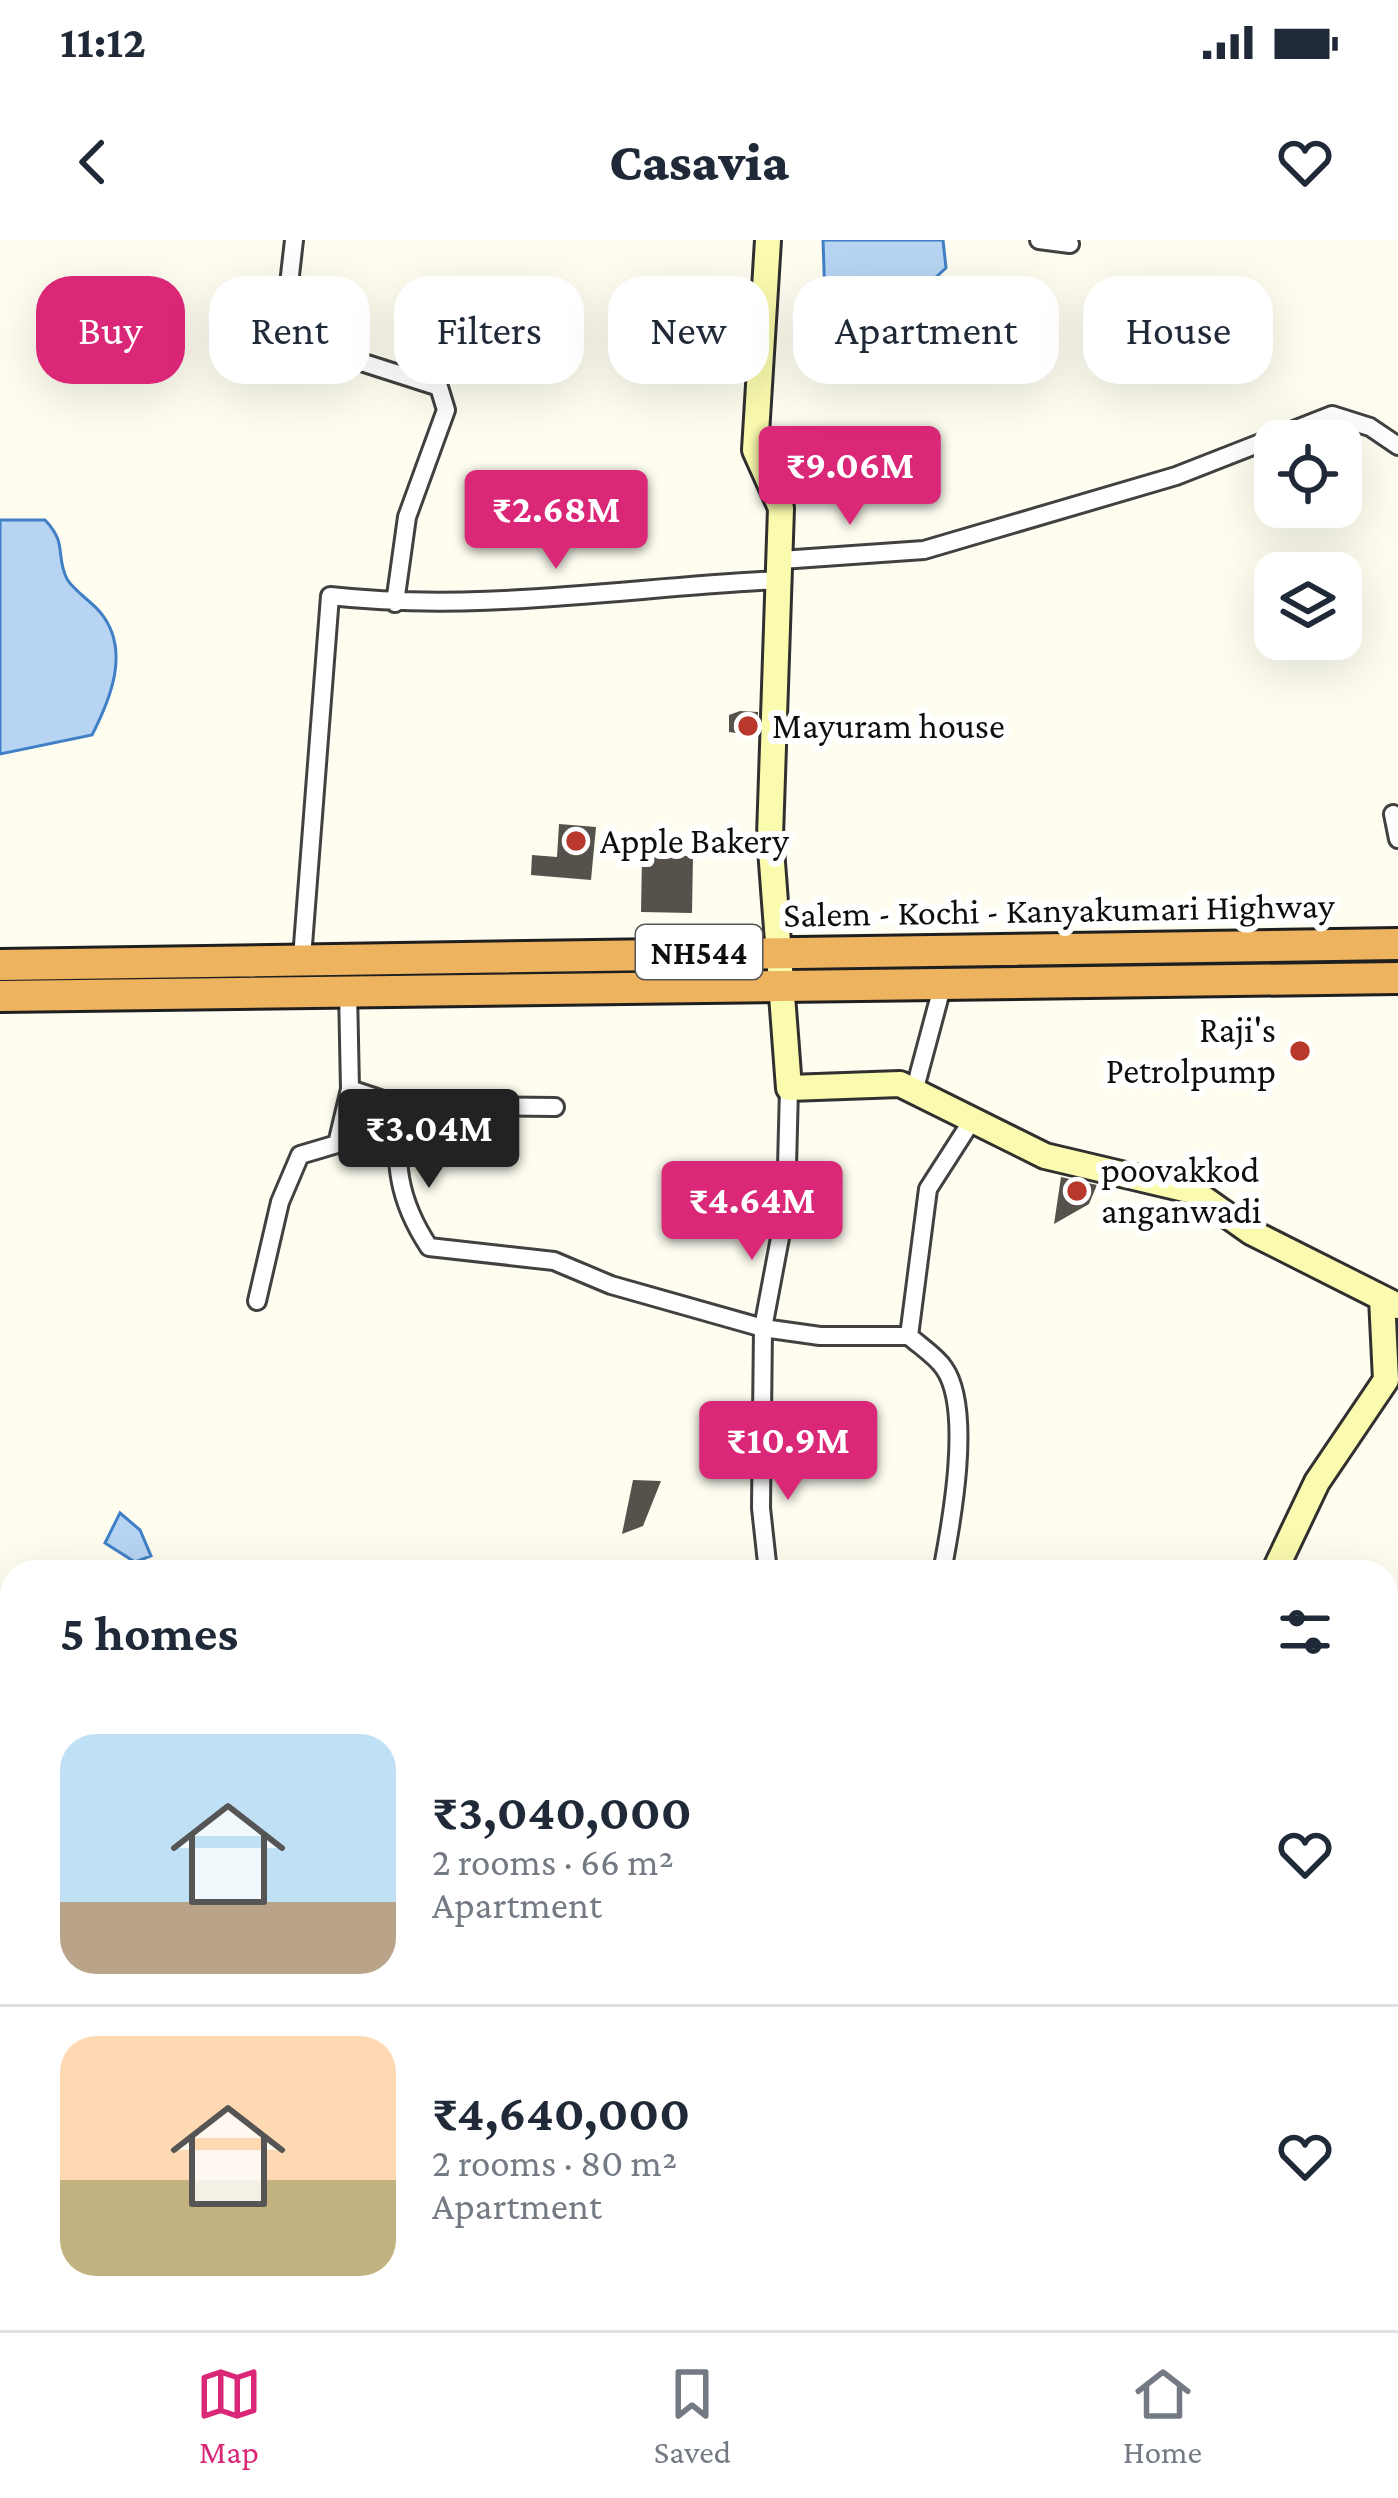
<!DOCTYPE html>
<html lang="en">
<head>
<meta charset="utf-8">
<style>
	body { margin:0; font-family:"Crimson Pro",serif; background:#f6f6f7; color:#1f2937; height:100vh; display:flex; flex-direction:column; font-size:45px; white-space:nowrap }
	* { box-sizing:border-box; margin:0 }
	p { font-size:39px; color:#747a83 }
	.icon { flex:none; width:66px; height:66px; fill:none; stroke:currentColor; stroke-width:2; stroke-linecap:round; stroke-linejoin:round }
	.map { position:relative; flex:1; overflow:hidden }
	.sheet { position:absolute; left:0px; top:1320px; width:1398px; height:771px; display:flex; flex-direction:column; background:#fff; border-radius:36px 36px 0 0; box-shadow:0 12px 48px #0002 }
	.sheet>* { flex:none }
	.hud { position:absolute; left:36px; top:36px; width:1326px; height:108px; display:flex; gap:24px }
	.fabs { position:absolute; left:1254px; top:180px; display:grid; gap:24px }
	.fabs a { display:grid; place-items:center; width:108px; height:108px; border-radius:24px; background:#fff; box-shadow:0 12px 48px #0002; font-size:60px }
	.price { position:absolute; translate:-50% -102px; padding:0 27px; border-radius:12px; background:#db2777; color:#fff; font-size:39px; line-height:78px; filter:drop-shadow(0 3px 6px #0008) }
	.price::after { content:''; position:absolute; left:50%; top:72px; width:36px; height:27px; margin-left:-18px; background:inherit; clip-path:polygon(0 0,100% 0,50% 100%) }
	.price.active { background:#222; color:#fff }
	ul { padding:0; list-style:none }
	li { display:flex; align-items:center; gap:36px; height:300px; padding:0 60px }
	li+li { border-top:3px solid #e0e1e3 }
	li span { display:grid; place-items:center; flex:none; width:336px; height:240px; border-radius:36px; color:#555 }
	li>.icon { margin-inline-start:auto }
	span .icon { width:144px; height:144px; fill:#fffc; stroke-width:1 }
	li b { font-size:51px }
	h2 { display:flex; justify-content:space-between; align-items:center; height:144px; padding:0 60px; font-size:51px }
	.pill { padding:0 42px; border-radius:36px; background:#fff; box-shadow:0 12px 48px #0002; font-size:42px; line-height:108px }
	.pill.active { background:#db2777; color:#fff }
	.status { display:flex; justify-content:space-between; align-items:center; height:84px; padding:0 60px; background:#fff; direction:ltr }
	.status svg { height:33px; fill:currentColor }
	header { display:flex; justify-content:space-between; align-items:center; height:156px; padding:0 60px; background:#fff; font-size:54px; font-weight:800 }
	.tab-bar { display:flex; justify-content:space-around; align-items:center; height:168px; border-top:3px solid #e0e1e3; background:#fff; font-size:33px; color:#747a83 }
	.tab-bar a { display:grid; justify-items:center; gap:6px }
	.tab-bar .active { color:#db2777 }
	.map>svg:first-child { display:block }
	.farmland { fill:#f2f3d1 }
	.water { fill:#b7d5f3; stroke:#4180c7; stroke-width:3 }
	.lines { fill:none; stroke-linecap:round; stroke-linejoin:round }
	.stream { stroke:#4180c7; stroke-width:4.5 }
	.building { fill:#56514b }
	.street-casing { stroke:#414141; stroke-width:22 }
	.secondary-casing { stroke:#303030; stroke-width:30 }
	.highway-casing { stroke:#1f1f1f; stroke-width:36 }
	.street { stroke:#fff; stroke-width:16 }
	.secondary { stroke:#fafbae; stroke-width:24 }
	.highway { stroke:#eeb35f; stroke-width:30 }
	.poi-dot { fill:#b8382c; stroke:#fff; stroke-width:4.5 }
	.labels { text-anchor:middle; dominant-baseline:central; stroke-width:12; stroke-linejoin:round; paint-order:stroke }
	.shield { fill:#fff; stroke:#565656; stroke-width:3 }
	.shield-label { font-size:33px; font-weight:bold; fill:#0e0e0e }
	.poi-label { font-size:36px; fill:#0e0e0e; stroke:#fff; text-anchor:start }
	.street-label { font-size:36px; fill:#0e0e0e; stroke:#fff }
</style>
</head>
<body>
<div class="status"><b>11:12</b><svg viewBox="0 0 49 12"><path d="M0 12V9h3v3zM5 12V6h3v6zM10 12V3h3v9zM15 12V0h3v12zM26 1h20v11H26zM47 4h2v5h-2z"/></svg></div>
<header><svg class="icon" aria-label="back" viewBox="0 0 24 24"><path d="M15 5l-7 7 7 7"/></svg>Casavia<svg class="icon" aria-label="heart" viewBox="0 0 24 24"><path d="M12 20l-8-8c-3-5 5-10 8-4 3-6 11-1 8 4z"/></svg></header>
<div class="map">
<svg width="1398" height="2090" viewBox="0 0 1398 2090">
	<rect width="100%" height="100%" fill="#fefdf0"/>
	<!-- farmland -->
	<path class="farmland" d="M 12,2065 L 12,2079 L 566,2079 L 570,2090 L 0,2090 L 0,2066 Z"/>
	<!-- water -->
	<path class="water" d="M 823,0 L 943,0 L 946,28 C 902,69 882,78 825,60 Z
		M 0,280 L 45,280 C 68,304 55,315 67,339 C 74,351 91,361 100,372 C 131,409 111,458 92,495 L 0,514 Z
		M 120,1273 L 140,1290 L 151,1316 L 135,1322 L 105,1303 Z"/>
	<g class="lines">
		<!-- stream -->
		<path class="stream" d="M 0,2033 L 12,2029
			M 621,2079 L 632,2090"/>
	</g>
	<!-- building -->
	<path class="building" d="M 740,471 L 758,472 L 757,496 L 729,492 L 729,475 Z
		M 559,584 L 596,587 L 591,640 L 531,635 L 532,615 L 557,617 Z
		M 642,615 L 693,616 L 692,673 L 641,672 Z
		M 1061,937 L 1097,945 L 1089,964 L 1054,984 Z
		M 633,1240 L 661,1241 L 643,1286 L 622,1294 Z"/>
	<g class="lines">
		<!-- street casing -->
		<g class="street-casing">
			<path id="street" d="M 294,0 L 283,97 L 439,147 L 446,170 L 407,277 L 395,363
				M 1039,0 L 1070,4
				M 781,320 L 924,310 L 1176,236 L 1332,175 L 1370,187 L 1398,206
				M 1393,574 L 1398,599
				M 302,718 L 330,356 C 482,373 630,347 780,340
				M 348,750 L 350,849 L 398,865 L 555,867
				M 914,852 L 944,740
				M 398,865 C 396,924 396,957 429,1007 L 554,1021 L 611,1045 L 763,1088 L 820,1096 L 909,1096 C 920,1106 936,1116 944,1128 C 973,1169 951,1285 942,1332
				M 257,1061 L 280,962 L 300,915 L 337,904 L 350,849
				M 909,1096 L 928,949 L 971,882
				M 768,1332 L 761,1268 L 763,1088 L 786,966 L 789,848
				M 0,1391 L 12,1396
				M 645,2079 L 651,2090"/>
		</g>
		<!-- secondary casing -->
		<g class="secondary-casing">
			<path id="secondary" d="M 768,0 L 755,210 L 781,268 L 770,596 L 789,848 L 900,844 L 1045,916 L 1193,951 L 1251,992 L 1398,1066
				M 1274,1332 L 1317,1242 L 1386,1140 L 1382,1058
				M 1386,1808 L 1398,1809"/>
		</g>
		<!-- highway casing -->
		<g class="highway-casing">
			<path id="highway" d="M 0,725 L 1398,704
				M 0,756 L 1398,738"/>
		</g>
		<!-- street -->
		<use href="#street" class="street"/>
		<!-- secondary -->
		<use href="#secondary" class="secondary"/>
		<!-- highway -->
		<use href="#highway" class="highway"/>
	</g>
	<!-- markers -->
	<g class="poi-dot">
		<circle cx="748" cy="486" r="12"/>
		<circle cx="576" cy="601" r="12"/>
		<circle cx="1300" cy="811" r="12"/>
		<circle cx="1077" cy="951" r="12"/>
	</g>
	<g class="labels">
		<!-- shield labels -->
		<rect class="shield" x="636" y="685" width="126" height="54" rx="9"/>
		<g class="shield-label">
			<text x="699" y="712">NH544</text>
		</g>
		<!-- poi labels -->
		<g class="poi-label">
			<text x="772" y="486">Mayuram house</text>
			<text x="600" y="601">Apple Bakery</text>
			<text x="1276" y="790" text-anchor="end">Raji's<tspan x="1276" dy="41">Petrolpump</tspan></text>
			<text x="1101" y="930">poovakkod<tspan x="1101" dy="41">anganwadi</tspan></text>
		</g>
		<!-- street labels -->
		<g class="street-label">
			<text transform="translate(1059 670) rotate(-1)">Salem - Kochi - Kanyakumari Highway</text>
		</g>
	</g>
</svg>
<div class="fabs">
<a><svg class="icon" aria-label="locate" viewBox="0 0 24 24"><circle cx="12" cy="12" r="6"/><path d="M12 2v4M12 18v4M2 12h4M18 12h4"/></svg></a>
<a><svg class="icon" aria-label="layers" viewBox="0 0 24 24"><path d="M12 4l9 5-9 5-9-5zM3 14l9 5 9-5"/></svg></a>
</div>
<b class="price" style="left:850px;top:288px">₹9.06M</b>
<b class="price" style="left:556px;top:332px">₹2.68M</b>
<b class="price active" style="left:429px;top:951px">₹3.04M</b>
<b class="price" style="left:752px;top:1023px">₹4.64M</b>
<b class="price" style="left:788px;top:1263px">₹10.9M</b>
<div class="hud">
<a class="pill active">Buy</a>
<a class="pill">Rent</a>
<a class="pill">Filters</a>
<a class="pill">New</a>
<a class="pill">Apartment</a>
<a class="pill">House</a>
</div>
<section class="sheet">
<h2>5 homes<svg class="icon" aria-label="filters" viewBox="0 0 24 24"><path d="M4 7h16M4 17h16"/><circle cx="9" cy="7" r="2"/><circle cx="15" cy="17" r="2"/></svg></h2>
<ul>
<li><span style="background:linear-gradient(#bfe0f5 70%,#b9a48a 0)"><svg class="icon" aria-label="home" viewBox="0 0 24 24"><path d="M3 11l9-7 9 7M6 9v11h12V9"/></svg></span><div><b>₹3,040,000</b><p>2 rooms · 66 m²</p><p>Apartment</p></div><svg class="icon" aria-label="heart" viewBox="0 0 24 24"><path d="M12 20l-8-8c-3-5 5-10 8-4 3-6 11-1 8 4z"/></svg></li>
<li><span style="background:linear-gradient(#ffd9b3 60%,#c2b280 0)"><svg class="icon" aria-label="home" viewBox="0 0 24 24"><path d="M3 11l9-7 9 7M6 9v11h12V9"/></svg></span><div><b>₹4,640,000</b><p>2 rooms · 80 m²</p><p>Apartment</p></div><svg class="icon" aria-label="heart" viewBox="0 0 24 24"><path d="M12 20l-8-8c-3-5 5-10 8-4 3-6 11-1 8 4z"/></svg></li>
</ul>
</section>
</div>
<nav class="tab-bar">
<a class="active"><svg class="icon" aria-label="map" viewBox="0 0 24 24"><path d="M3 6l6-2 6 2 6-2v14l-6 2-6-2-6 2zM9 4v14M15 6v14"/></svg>Map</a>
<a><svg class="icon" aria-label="saved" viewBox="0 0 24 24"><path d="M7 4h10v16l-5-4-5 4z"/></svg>Saved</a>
<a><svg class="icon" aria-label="home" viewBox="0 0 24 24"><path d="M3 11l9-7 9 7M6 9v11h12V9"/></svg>Home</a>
</nav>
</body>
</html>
